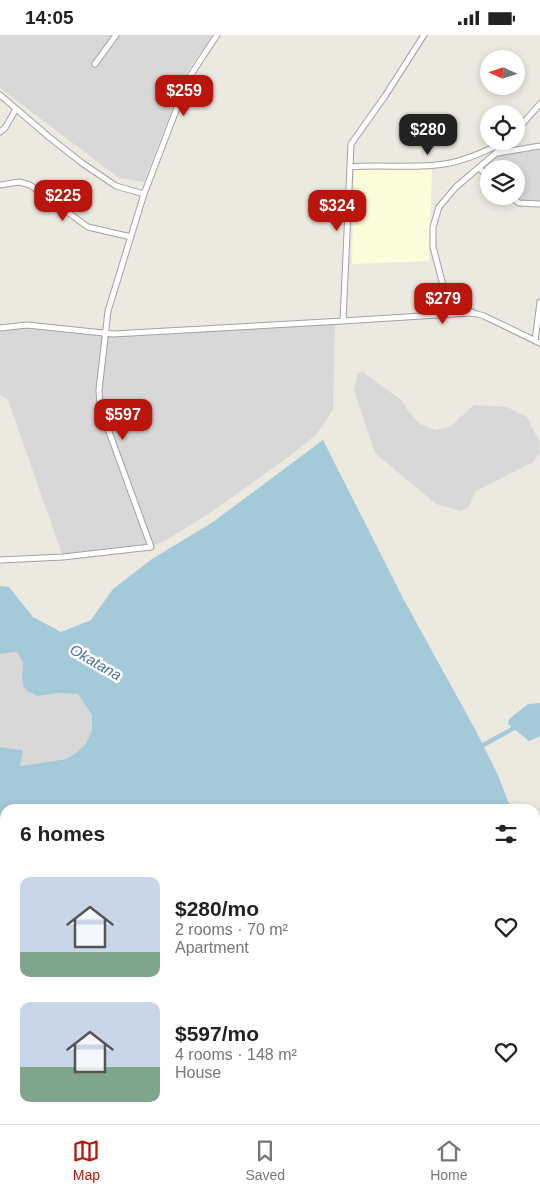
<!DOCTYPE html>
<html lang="en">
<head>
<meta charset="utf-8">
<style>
	body { margin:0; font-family:Arial,sans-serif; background:#f2f2f2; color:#222; height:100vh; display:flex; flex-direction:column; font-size:19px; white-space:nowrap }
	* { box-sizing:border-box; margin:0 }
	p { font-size:16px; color:#767676 }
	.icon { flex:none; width:28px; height:28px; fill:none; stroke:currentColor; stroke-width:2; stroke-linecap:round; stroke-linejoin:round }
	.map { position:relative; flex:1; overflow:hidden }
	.side { position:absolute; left:0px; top:769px; width:540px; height:321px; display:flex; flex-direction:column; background:#fff; border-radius:15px 15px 0 0; box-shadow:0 2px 8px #0003 }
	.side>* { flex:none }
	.needle { width:32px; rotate:273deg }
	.buttons { position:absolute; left:480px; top:15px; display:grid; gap:10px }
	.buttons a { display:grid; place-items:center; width:45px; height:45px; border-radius:50%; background:#fff; box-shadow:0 2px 8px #0003; font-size:25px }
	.price { position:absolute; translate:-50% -42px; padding:0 11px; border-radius:10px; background:#ba150c; color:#fff; font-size:16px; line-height:32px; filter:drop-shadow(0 1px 2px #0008) }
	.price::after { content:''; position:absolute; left:50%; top:30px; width:15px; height:11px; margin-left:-8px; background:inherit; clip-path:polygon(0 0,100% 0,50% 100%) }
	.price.on { background:#222; color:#fff }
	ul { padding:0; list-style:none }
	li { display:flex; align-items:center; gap:15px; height:125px; padding:0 20px }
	li span { display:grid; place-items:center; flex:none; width:140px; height:100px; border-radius:10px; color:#555 }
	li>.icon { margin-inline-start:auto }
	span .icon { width:60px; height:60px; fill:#fffc; stroke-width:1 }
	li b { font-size:21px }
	h2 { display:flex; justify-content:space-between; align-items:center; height:60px; padding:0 20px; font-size:21px }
	.status { display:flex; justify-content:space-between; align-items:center; height:35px; padding:0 25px; background:#fff; direction:ltr }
	.status svg { height:14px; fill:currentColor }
	.dock { display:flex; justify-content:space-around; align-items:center; height:70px; border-top:1px solid #e0e0e0; background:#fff; font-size:14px; color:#767676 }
	.dock a { display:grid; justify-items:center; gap:2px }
	.dock .on { color:#ba150c }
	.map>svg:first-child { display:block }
	.residential { fill:#d9d8d8 }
	.education { fill:#fbfdda }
	.parking { fill:#dfdfdf }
	.water { fill:#a4c9d8 }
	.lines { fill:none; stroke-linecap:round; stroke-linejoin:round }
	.canal { stroke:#a4c9d8; stroke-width:4.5 }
	.minor-casing { stroke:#a2a2a2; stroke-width:7 }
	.minor { stroke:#fff; stroke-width:5 }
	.labels { text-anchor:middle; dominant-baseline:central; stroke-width:5; stroke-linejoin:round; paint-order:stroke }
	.water-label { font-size:15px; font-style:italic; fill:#4e75a4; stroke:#fff }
</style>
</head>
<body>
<div class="status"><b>14:05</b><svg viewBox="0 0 49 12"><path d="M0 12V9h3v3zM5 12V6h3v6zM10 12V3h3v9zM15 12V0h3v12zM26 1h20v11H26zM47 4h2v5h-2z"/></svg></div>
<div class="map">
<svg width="540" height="1089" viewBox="0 0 540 1089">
	<rect width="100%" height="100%" fill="#ece9e1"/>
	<!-- residential -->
	<path class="residential" d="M 0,0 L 213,0 L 186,38 L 144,147 L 119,143 L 0,53 Z
		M 540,111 L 540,169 L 522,169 L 510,161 L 516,161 L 516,134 L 489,134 L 489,142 L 479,133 L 496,118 Z
		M 335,287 L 333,375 L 316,400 L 287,423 L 210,478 L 166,505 L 151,512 L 63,522 L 8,365 L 4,362 L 0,360 L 0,293 L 19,290 L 97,298 Z
		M 363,337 L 387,355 L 402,365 L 407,375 L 420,389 L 435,395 L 450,392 L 474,370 L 507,372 L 527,382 L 539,406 L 540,418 L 533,427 L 476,456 L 468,473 L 460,476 L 436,469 L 375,418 L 354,355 L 358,338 Z
		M 17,617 L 23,627 L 22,641 L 38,661 L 58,658 L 78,659 L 92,680 L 92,695 L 86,709 L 76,718 L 66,724 L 19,731 L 23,715 L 0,712 L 0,619 Z"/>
	<!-- education -->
	<path class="education" d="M 432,134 L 429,226 L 352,229 L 354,135 Z"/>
	<!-- parking -->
	<path class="parking" d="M 7,1085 L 91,1085 L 94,1089 L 12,1089 Z"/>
	<!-- water -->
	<path class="water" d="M 323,405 L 405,567 L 476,696 L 497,738 L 511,774 L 5,774 L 5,989 L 0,990 L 0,712 L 23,715 L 20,731 L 66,724 L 76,718 L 86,709 L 92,695 L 92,680 L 78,659 L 58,658 L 38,661 L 27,656 L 23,650 L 22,641 L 23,628 L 17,617 L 0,619 L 0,551 L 9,552 L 33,582 L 61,597 L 91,585 L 113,554 L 152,524 L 213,487 Z
		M 540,668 L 540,701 L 529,706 L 508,689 L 509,684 L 528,669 Z
		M 223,1085 L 447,1085 L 450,1089 L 228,1089 Z"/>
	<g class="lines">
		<!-- canal -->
		<path class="canal" d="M 478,713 L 514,693
			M 0,1057 L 5,1053"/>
		<!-- minor casing -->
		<g class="minor-casing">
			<path id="minor" d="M 95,29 L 116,0
				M 0,60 L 49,102 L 82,128 L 116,151 L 144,159 L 108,276 L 99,355 L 100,372 L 151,512 L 63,522 L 0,525
				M 516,96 L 540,69
				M 0,97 L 5,93 L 16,74
				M 497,118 L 540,111
				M 350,132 C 382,129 414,134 444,129 C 465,126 485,116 503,108
				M 479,133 L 489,142
				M 0,150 L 19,147 L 30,150 L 88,192 L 131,202
				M 144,159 L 188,44 L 217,0
				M 510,161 L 519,168 L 540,169
				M 472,277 L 455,269 L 444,254 L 433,212 L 433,192 L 439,172 L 456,152 L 496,118 L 507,106
				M 440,280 C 446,274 447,269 448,261
				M 343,286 L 351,109 L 385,61 L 424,0
				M 0,293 L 27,290 L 113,299 L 343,286 L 469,278 L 477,279 L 484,281 L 540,308
				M 535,306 L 540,267
				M 535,967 L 540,974"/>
		</g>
		<!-- minor -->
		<use href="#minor" class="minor"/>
	</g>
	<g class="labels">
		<!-- water labels -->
		<g class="water-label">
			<text transform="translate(96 627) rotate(30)">Okatana</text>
		</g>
	</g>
</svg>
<div class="buttons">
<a><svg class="needle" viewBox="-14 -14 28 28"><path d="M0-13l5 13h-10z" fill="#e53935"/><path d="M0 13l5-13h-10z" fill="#767676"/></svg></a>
<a><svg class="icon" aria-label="locate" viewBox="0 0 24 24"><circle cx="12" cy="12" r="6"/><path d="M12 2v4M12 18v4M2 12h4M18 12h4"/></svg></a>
<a><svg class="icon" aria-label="layers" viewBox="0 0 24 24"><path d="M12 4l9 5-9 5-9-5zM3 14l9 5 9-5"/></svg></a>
</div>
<b class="price" style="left:184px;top:82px">$259</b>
<b class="price on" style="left:428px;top:121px">$280</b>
<b class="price" style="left:63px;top:187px">$225</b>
<b class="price" style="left:337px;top:197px">$324</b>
<b class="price" style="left:443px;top:290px">$279</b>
<b class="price" style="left:123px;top:406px">$597</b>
<section class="side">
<h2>6 homes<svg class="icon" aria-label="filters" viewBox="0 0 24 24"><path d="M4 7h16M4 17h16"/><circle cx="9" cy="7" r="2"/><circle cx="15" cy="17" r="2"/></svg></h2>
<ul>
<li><span style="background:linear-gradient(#c9d6e8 75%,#7fa58c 0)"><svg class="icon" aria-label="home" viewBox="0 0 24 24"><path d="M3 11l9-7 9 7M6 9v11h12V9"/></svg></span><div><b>$280/mo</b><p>2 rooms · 70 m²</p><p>Apartment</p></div><svg class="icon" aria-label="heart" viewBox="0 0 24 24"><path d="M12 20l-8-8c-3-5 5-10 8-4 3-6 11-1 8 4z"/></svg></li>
<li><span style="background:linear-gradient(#c9d6e8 65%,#7fa58c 0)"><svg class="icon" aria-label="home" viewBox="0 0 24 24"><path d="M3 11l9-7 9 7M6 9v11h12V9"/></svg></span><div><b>$597/mo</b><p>4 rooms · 148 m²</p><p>House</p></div><svg class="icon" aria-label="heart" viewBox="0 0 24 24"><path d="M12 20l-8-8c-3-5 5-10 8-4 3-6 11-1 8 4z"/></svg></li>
</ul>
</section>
</div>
<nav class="dock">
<a class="on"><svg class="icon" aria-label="map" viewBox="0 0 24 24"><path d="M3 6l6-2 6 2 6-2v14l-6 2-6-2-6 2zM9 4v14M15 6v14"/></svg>Map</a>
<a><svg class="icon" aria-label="saved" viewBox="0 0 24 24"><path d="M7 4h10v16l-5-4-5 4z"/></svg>Saved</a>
<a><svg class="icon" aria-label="home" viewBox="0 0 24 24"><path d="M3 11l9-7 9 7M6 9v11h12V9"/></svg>Home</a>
</nav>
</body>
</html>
